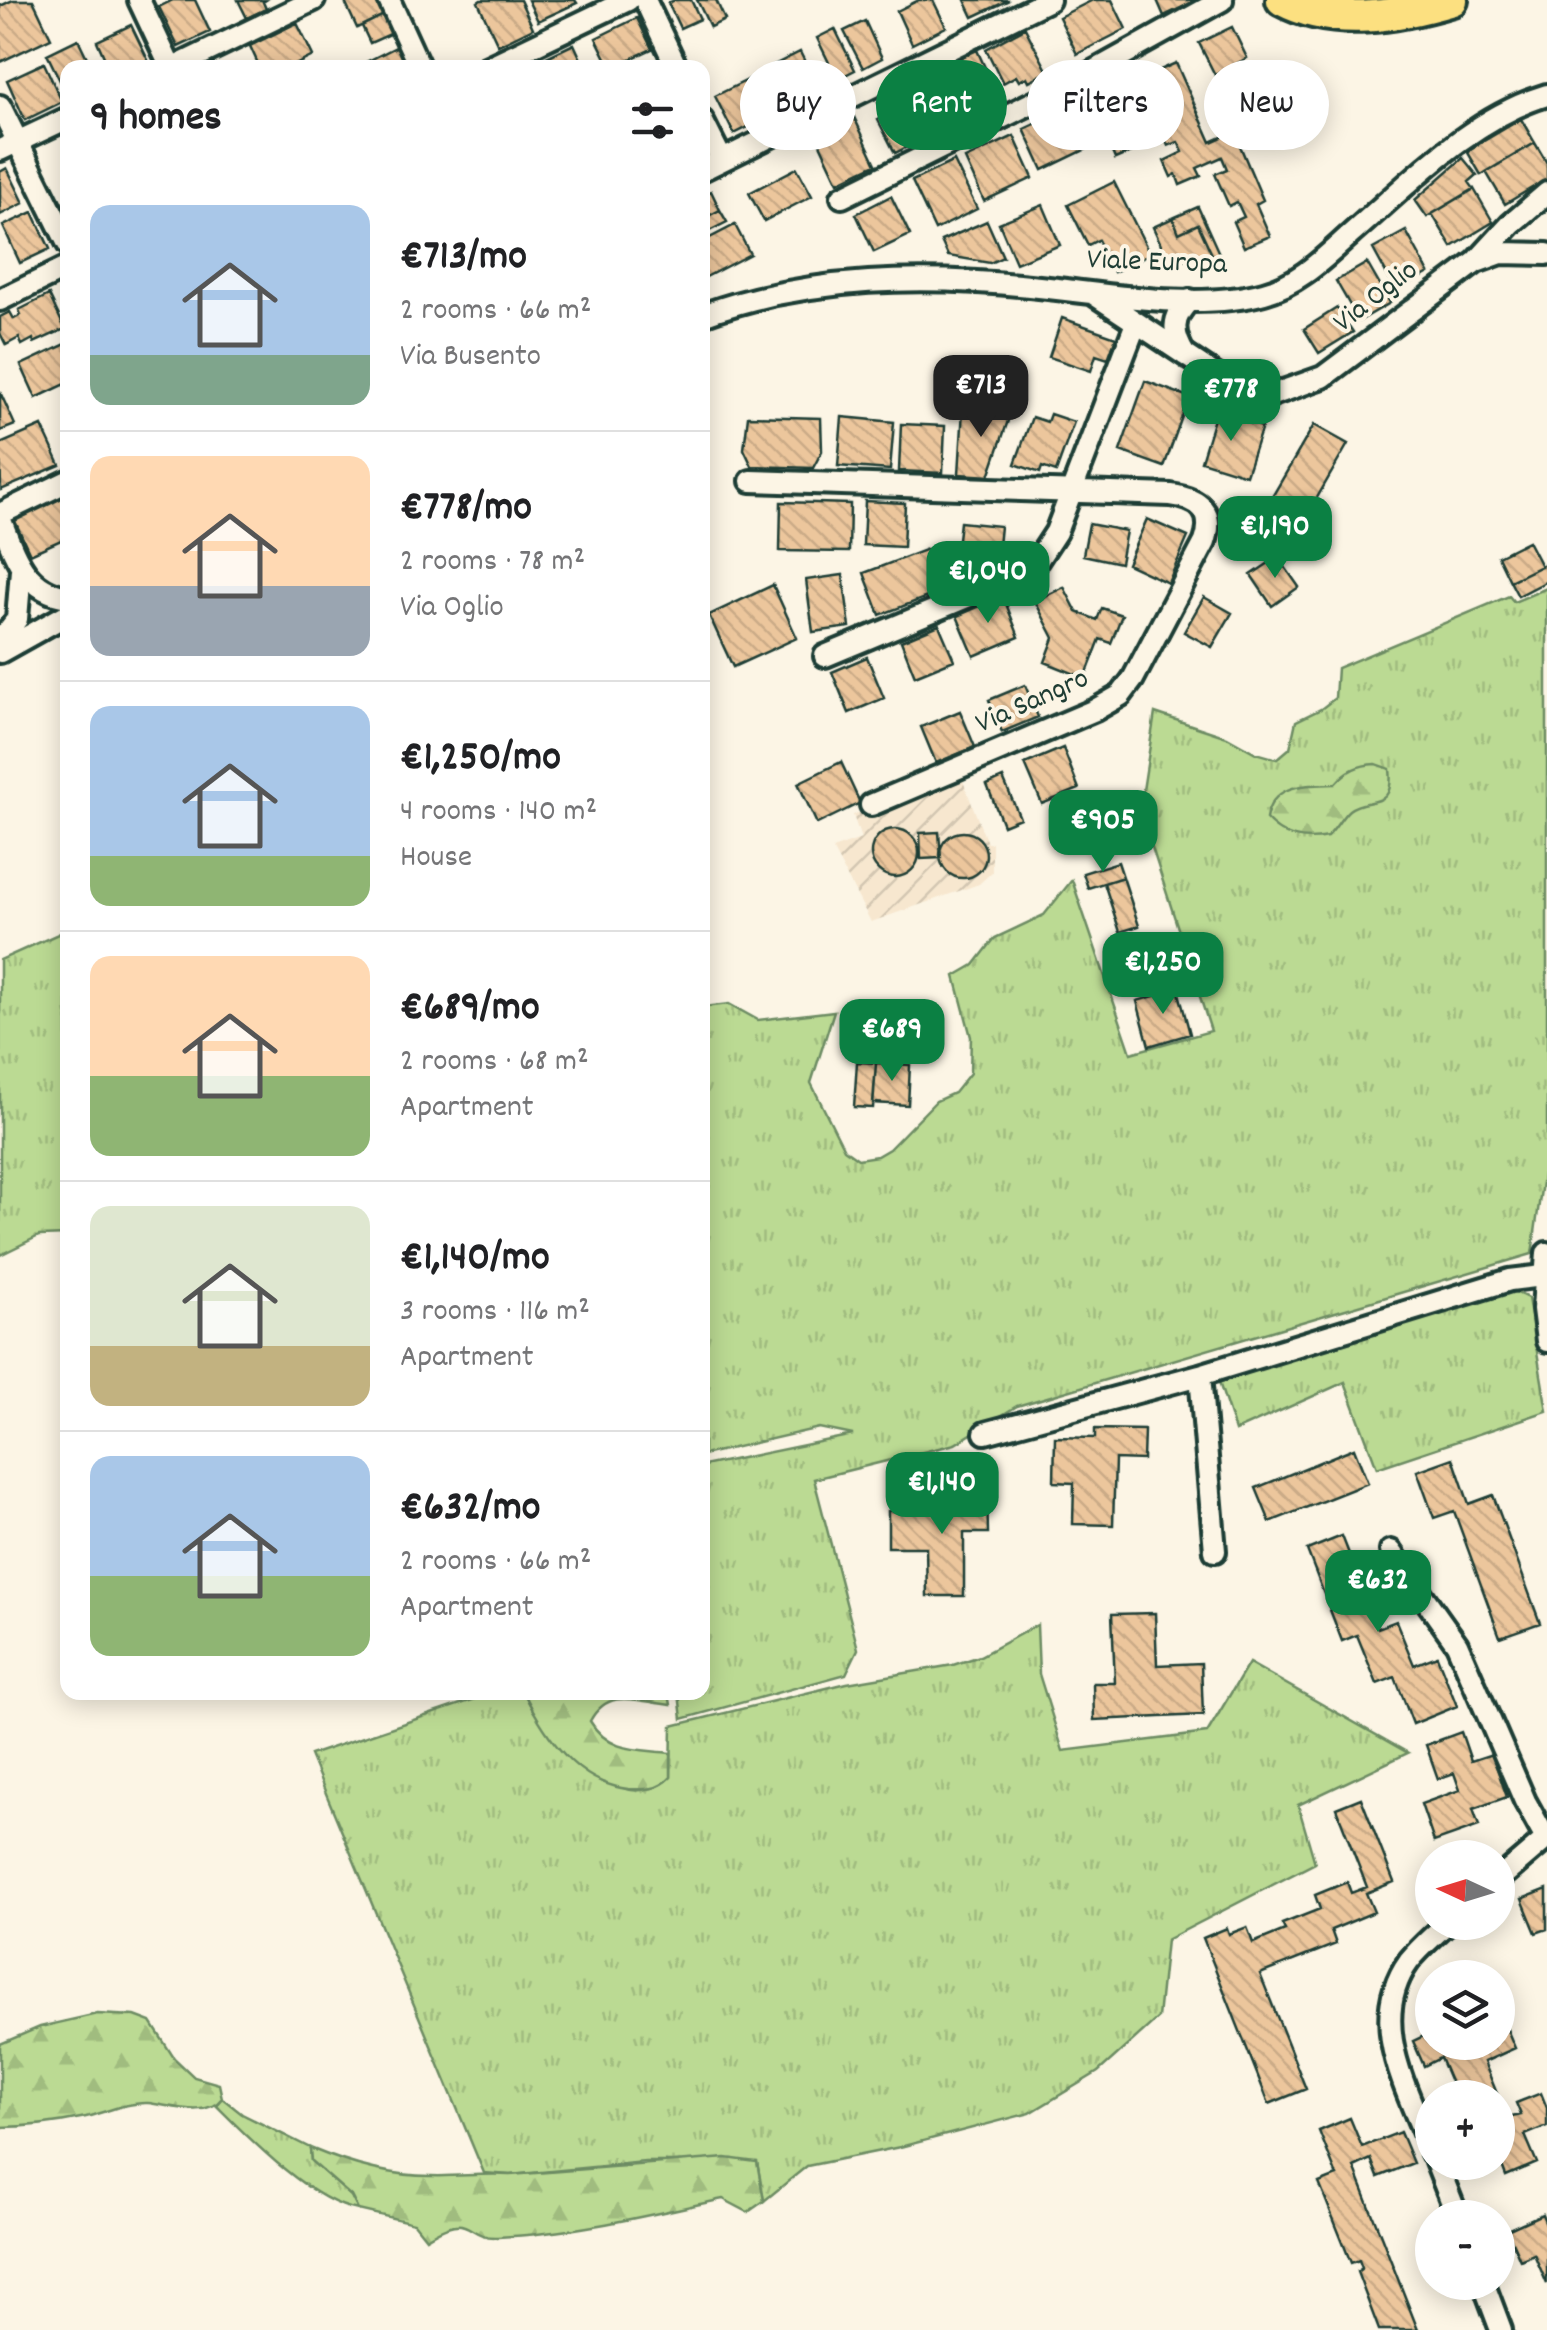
<!DOCTYPE html>
<html lang="en">
<head>
<meta charset="utf-8">
<style>
	body { margin:0; font-family:Dekko,sans-serif; background:#f2f2f2; color:#202124; height:100vh; display:flex; flex-direction:column; font-size:38px; white-space:nowrap }
	* { box-sizing:border-box; margin:0 }
	p { font-size:32px; color:#757577 }
	.icon { flex:none; width:55px; height:55px; fill:none; stroke:currentColor; stroke-width:2; stroke-linecap:round; stroke-linejoin:round }
	.map { position:relative; flex:1; overflow:hidden }
	.details { position:absolute; left:60px; top:60px; width:650px; height:1640px; display:flex; flex-direction:column; background:#fff; border-radius:20px; box-shadow:0 5px 25px #0003 }
	.details>* { flex:none }
	.banner { position:absolute; left:740px; top:60px; width:655px; height:90px; display:flex; gap:20px }
	.needle { width:65px; rotate:274deg }
	.buttons { position:absolute; left:1415px; top:1840px; display:grid; gap:20px }
	.buttons a { display:grid; place-items:center; width:100px; height:100px; border-radius:50%; background:#fff; box-shadow:0 5px 25px #0003; font-size:50px }
	.price { position:absolute; translate:-50% -85px; padding:0 22px; border-radius:20px; background:#0b8043; color:#fff; font-size:32px; line-height:65px; filter:drop-shadow(0 2px 5px #0008) }
	.price::after { content:''; position:absolute; left:50%; top:60px; width:30px; height:22px; margin-left:-15px; background:inherit; clip-path:polygon(0 0,100% 0,50% 100%) }
	.price.current { background:#222; color:#fff }
	ul { padding:0; list-style:none }
	li { display:flex; align-items:center; gap:30px; height:250px; padding:0 30px }
	li+li { border-top:2px solid #e0e0e0 }
	li span { display:grid; place-items:center; flex:none; width:280px; height:200px; border-radius:20px; color:#555 }
	li>.icon { margin-inline-start:auto }
	span .icon { width:120px; height:120px; fill:#fffc; stroke-width:1 }
	li b { font-size:42px }
	h2 { display:flex; justify-content:space-between; align-items:center; height:120px; padding:0 30px; font-size:42px }
	.tag { padding:0 35px; border-radius:45px; background:#fff; box-shadow:0 5px 25px #0003; font-size:35px; line-height:90px }
	.tag.current { background:#0b8043; color:#fff }
	.map>svg:first-child { display:block }
	.industrial { fill:url(#industrial-furrows) }
	.grass { fill:url(#grass-tufts); stroke:#6d8c64; stroke-width:2.5 }
	.forest { fill:url(#forest-firs); stroke:#6d8c64; stroke-width:2.5 }
	.building { fill:url(#building-back-hatch); stroke:#1f3d34; stroke-width:2.5 }
	.lines { fill:none; stroke-linecap:round; stroke-linejoin:round }
	.street-casing { stroke:#1f3d34; stroke-width:28 }
	.primary-casing { stroke:#1f3d34; stroke-width:38 }
	.street { stroke:#fcf5e5; stroke-width:20 }
	.primary { stroke:#fce080; stroke-width:30 }
	.labels { text-anchor:middle; dominant-baseline:central; stroke-width:8; stroke-linejoin:round; paint-order:stroke }
	.street-label { font-size:30px; fill:#1f3d34; stroke:#fcf5e5 }
</style>
</head>
<body>
<div class="map">
<svg width="1547" height="2330" viewBox="0 0 1547 2330">
	<defs>
		<pattern id="industrial-furrows" width="10" height="10" patternUnits="userSpaceOnUse" patternTransform="scale(2.5)"><rect width="10" height="10" fill="#f7e7cf"/><path d="M-1 1l2-2M0 10L10 0M9 11l2-2" fill="none" stroke="#d3c7b2"/></pattern>
		<pattern id="grass-tufts" width="24" height="20" patternUnits="userSpaceOnUse" patternTransform="scale(2.5)"><rect width="24" height="20" fill="#bbda93"/><path d="M3 7l-1-3M5 7V3M7 7l1-3M15 17l-1-3M17 17v-4M19 17l1-3" fill="none" stroke="#a0bc7f"/></pattern>
		<pattern id="forest-firs" width="22" height="20" patternUnits="userSpaceOnUse" patternTransform="scale(2.5)"><rect width="22" height="20" fill="#bbda93"/><path d="M5 1l3.5 6h-7zM16 11l3.5 6h-7z" fill="#a0bc7f"/></pattern>
		<pattern id="building-back-hatch" width="6" height="6" patternUnits="userSpaceOnUse" patternTransform="scale(2.5)"><rect width="6" height="6" fill="#ecc69c"/><path d="M-1 5l2 2M0 0l6 6M5-1l2 2" fill="none" stroke="#caab87"/></pattern>
	</defs>
	<rect width="100%" height="100%" fill="#fcf5e5"/>
	<filter id="ink" filterUnits="userSpaceOnUse"><feTurbulence type="fractalNoise" baseFrequency=".01" numOctaves="2"/><feDisplacementMap in="SourceGraphic" scale="20" xChannelSelector="R" yChannelSelector="G"/><feConvolveMatrix kernelMatrix="1 2 1 2 8 2 1 2 1" color-interpolation-filters="sRGB"/></filter>
	<g filter="url(#ink)">
		<!-- industrial -->
		<path class="industrial" d="M 960,773 L 987,843 L 992,843 L 992,872 L 979,884 L 871,922 L 832,849 L 861,839 L 853,815 Z"/>
		<!-- grass -->
		<path class="grass" d="M 1547,588 L 1547,1146 L 1532,1254 L 1017,1406 L 955,1444 L 814,1479 L 858,1649 L 846,1674 L 682,1719 L 679,1693 L 702,1692 L 703,1466 L 853,1435 L 819,1428 L 703,1455 L 703,1007 L 729,1004 L 758,1020 L 834,1011 L 811,1083 L 844,1149 L 858,1159 L 877,1156 L 889,1149 L 936,1101 L 954,1093 L 970,1073 L 971,1037 L 955,976 L 974,965 L 995,938 L 1044,915 L 1072,880 L 1131,1053 L 1211,1031 L 1140,810 L 1155,713 L 1227,737 L 1256,753 L 1277,759 L 1290,748 L 1296,721 L 1321,709 L 1335,698 L 1337,668 L 1509,596 L 1514,602 Z
			M 67,930 L 67,1235 L 39,1236 L 0,1255 L 0,960 Z
			M 1511,1290 L 1528,1298 L 1547,1411 L 1377,1468 L 1345,1382 L 1235,1431 L 1218,1379 Z
			M 1037,1625 L 1039,1674 L 1063,1751 L 1207,1733 L 1249,1663 L 1408,1753 L 1298,1805 L 1315,1863 L 1166,1940 L 1158,2018 L 1098,2072 L 1030,2113 L 900,2147 L 807,2166 L 764,2201 L 757,2162 L 645,2162 L 510,2175 L 484,2173 L 310,1755 L 493,1693 L 524,1693 L 533,1710 C 556,1731 593,1770 619,1786 C 634,1795 659,1789 671,1777 L 672,1726 L 847,1683 L 953,1665 L 980,1656 Z
			M 222,2098 L 242,2114 L 310,2148 L 311,2161 L 351,2196 L 358,2210 C 311,2202 250,2139 216,2105 Z"/>
		<!-- forest -->
		<path class="forest" d="M 1376,764 L 1390,769 C 1395,813 1368,795 1349,810 C 1341,817 1336,829 1327,837 C 1303,842 1283,838 1266,819 C 1272,783 1305,785 1335,784 C 1347,770 1358,765 1376,764 Z
			M 524,1693 L 669,1693 L 671,1705 C 638,1702 609,1686 590,1721 C 609,1753 638,1749 671,1753 L 671,1777 C 659,1790 645,1790 628,1789 C 576,1783 545,1735 524,1693 Z
			M 97,2014 L 135,2016 L 151,2022 L 174,2058 L 194,2077 L 219,2084 L 222,2098 C 207,2119 170,2105 148,2103 C 129,2102 105,2112 86,2117 C 58,2123 29,2127 0,2127 L 0,2044 L 40,2027 Z
			M 310,2148 C 348,2164 389,2176 431,2176 C 458,2177 483,2173 510,2175 L 726,2158 L 757,2162 L 764,2201 L 748,2212 L 723,2199 C 650,2215 573,2234 498,2237 C 464,2239 473,2208 426,2238 L 414,2223 L 358,2210 L 351,2196 L 311,2161 Z"/>
		<!-- building -->
		<path class="building" d="M 13,0 L 33,0 L 51,38 L 0,62 L 0,6 Z
			M 173,0 L 195,0 L 210,32 L 178,47 L 159,7 Z
			M 238,0 L 266,0 L 263,2 L 266,9 L 247,18 Z
			M 344,0 L 379,0 L 386,14 L 357,28 Z
			M 481,0 L 520,0 L 533,28 L 498,45 L 478,2 Z
			M 528,0 L 575,0 L 577,3 L 538,21 Z
			M 675,0 L 691,0 L 700,19 L 680,28 L 668,3 Z
			M 697,0 L 716,0 L 725,20 L 710,27 Z
			M 919,0 L 933,0 L 946,27 L 912,44 L 897,11 Z
			M 965,0 L 1009,0 L 973,17 Z
			M 1093,0 L 1112,0 L 1126,29 L 1077,54 L 1059,17 Z
			M 1157,0 L 1198,0 L 1164,16 Z
			M 386,14 L 395,32 L 370,43 L 362,26 Z
			M 637,18 L 652,49 L 611,68 L 596,38 Z
			M 865,21 L 882,58 L 863,68 L 844,31 Z
			M 297,23 L 313,56 L 289,68 L 260,68 L 250,46 Z
			M 131,25 L 148,60 L 133,68 L 109,68 L 97,41 Z
			M 1232,27 L 1247,58 L 1215,75 L 1199,43 Z
			M 1025,28 L 1048,72 L 1029,81 L 1027,77 L 1019,81 L 1016,76 L 1003,83 L 986,49 Z
			M 835,29 L 855,70 L 837,79 L 817,38 Z
			M 78,39 L 92,68 L 68,68 L 68,97 L 47,54 Z
			M 574,44 L 585,68 L 531,68 L 530,65 Z
			M 400,45 L 411,68 L 354,68 Z
			M 977,50 L 993,85 L 967,97 L 960,82 L 955,84 L 946,64 Z
			M 800,52 L 821,94 L 792,108 L 772,66 Z
			M 44,63 L 62,102 L 25,120 L 7,80 Z
			M 1176,63 L 1211,142 L 1240,129 L 1244,138 L 1238,141 L 1263,200 L 1256,204 L 1270,236 L 1244,247 L 1233,222 L 1244,217 L 1237,202 L 1229,206 L 1215,174 L 1227,169 L 1222,157 L 1197,168 L 1201,176 L 1180,185 L 1176,174 L 1171,177 L 1164,161 L 1183,152 L 1178,142 L 1168,146 L 1138,80 Z
			M 1134,70 L 1164,138 L 1115,159 L 1086,92 Z
			M 760,74 L 778,112 L 734,134 L 715,96 Z
			M 1270,76 L 1280,96 L 1224,122 L 1215,102 Z
			M 913,84 L 938,131 L 895,153 L 878,120 L 885,116 L 878,103 Z
			M 1074,106 L 1093,146 L 1043,170 L 1024,129 Z
			M 854,117 L 876,164 L 838,182 L 816,135 Z
			M 1521,119 L 1535,143 L 1481,175 L 1467,151 Z
			M 1014,136 L 1033,178 L 984,201 L 965,159 Z
			M 1535,143 L 1547,163 L 1547,179 L 1505,204 L 1486,172 Z
			M 1463,158 L 1477,175 L 1469,182 L 1474,189 L 1427,217 L 1415,200 Z
			M 954,161 L 977,209 L 935,230 L 912,181 Z
			M 7,168 L 24,203 L 0,215 L 0,172 Z
			M 797,168 L 812,196 L 764,221 L 749,193 Z
			M 1114,182 L 1150,254 L 1114,272 L 1098,240 L 1088,245 L 1068,205 Z
			M 1474,189 L 1493,222 L 1452,247 L 1432,214 Z
			M 711,191 L 720,210 L 702,219 L 702,196 Z
			M 891,196 L 910,235 L 874,252 L 856,214 Z
			M 1043,205 L 1060,245 L 1016,263 L 999,223 Z
			M 1198,207 L 1222,260 L 1204,268 L 1203,264 L 1214,259 L 1198,224 L 1179,233 L 1173,218 Z
			M 720,210 L 727,222 L 709,231 L 703,219 Z
			M 33,212 L 50,249 L 20,263 L 3,226 Z
			M 1173,218 L 1179,233 L 1198,224 L 1214,259 L 1194,268 L 1190,258 L 1171,266 L 1153,227 Z
			M 987,221 L 1003,257 L 990,263 L 948,256 L 941,241 Z
			M 735,225 L 750,254 L 702,279 L 702,242 Z
			M 1406,231 L 1429,273 L 1396,291 L 1373,249 Z
			M 1367,263 L 1390,303 L 1359,321 L 1336,281 Z
			M 49,295 L 65,329 L 34,343 L 33,339 L 22,345 L 19,338 L 6,345 L 0,333 L 0,317 L 10,312 L 14,319 L 21,315 L 19,310 Z
			M 1337,308 L 1353,332 L 1319,353 L 1304,329 Z
			M 1062,318 L 1116,337 L 1108,359 L 1096,355 L 1091,371 L 1049,357 Z
			M 68,343 L 68,383 L 36,398 L 21,365 Z
			M 1145,381 L 1189,397 L 1164,467 L 1120,451 Z
			M 0,392 L 15,425 L 0,431 Z
			M 963,409 L 1011,412 L 989,476 L 959,474 Z
			M 1216,412 L 1262,427 L 1246,475 L 1201,461 Z
			M 1050,414 L 1074,422 L 1056,472 L 1042,467 L 1040,473 L 1015,464 L 1032,417 L 1047,422 Z
			M 748,416 L 821,418 L 822,451 L 813,468 L 752,466 L 744,449 Z
			M 842,417 L 894,422 L 890,470 L 838,466 Z
			M 901,424 L 945,426 L 943,473 L 899,471 Z
			M 1314,425 L 1348,444 L 1303,522 L 1269,502 Z
			M 42,426 L 60,465 L 1,490 L 0,444 Z
			M 68,494 L 68,537 L 30,554 L 14,519 Z
			M 865,501 L 905,503 L 903,547 L 863,545 Z
			M 781,502 L 850,504 L 849,552 L 780,551 Z
			M 1147,519 L 1188,537 L 1168,583 L 1127,564 Z
			M 960,522 L 1000,526 L 995,576 L 954,572 Z
			M 1089,524 L 1126,531 L 1120,563 L 1083,555 Z
			M 1528,541 L 1541,566 L 1510,581 L 1498,556 Z
			M 927,549 L 943,591 L 880,615 L 864,573 Z
			M 1278,557 L 1299,587 L 1272,606 L 1251,575 Z
			M 1547,563 L 1547,581 L 1518,596 L 1510,581 Z
			M 843,575 L 850,627 L 813,632 L 806,580 Z
			M 773,585 L 797,638 L 733,667 L 709,615 Z
			M 1064,587 L 1077,612 L 1097,620 L 1102,608 L 1122,615 L 1111,643 L 1100,639 L 1085,678 L 1045,662 L 1054,638 L 1035,601 Z
			M 1003,596 L 1019,637 L 974,656 L 957,616 Z
			M 1204,597 L 1232,613 L 1212,647 L 1184,632 Z
			M 939,625 L 954,660 L 915,676 L 901,641 Z
			M 867,657 L 884,698 L 849,713 L 832,672 Z
			M 1025,685 L 1038,717 L 1002,732 L 989,700 Z
			M 960,711 L 975,747 L 936,763 L 921,727 Z
			M 1063,748 L 1079,789 L 1042,804 L 1025,764 Z
			M 841,762 L 860,803 L 817,824 L 798,783 Z
			M 1003,778 L 1020,818 L 1003,825 L 987,785 Z
			M871 853a24 24 0 1 1 48 0a24 24 0 1 1-48 0Z
			M 939,832 L 941,858 L 921,859 L 920,833 Z
			M940 855a23 23 0 1 1 46 0a23 23 0 1 1-46 0Z
			M 1118,862 L 1123,877 L 1088,888 L 1083,873 Z
			M 1123,877 L 1139,926 L 1120,932 L 1104,883 Z
			M 1178,989 L 1190,1034 L 1149,1046 L 1137,1001 Z
			M 857,1062 L 876,1063 L 873,1108 L 854,1107 Z
			M 876,1063 L 910,1065 L 908,1105 L 873,1103 Z
			M 1095,1429 L 1144,1430 L 1143,1460 L 1115,1459 L 1113,1525 L 1073,1524 L 1074,1483 L 1054,1482 L 1055,1437 L 1095,1438 Z
			M 1354,1448 L 1368,1483 L 1270,1522 L 1256,1488 Z
			M 1453,1458 L 1469,1504 L 1493,1495 L 1540,1623 L 1500,1637 L 1454,1511 L 1434,1518 L 1417,1471 Z
			M 987,1492 L 988,1533 L 964,1533 L 964,1596 L 927,1596 L 926,1547 L 888,1547 L 888,1511 L 937,1511 L 937,1493 Z
			M 1342,1536 L 1378,1628 L 1396,1621 L 1414,1665 L 1437,1656 L 1457,1706 L 1413,1724 L 1395,1677 L 1377,1684 L 1357,1635 L 1342,1641 L 1307,1550 Z
			M 1155,1613 L 1157,1665 L 1201,1663 L 1203,1715 L 1094,1720 L 1093,1683 L 1115,1683 L 1112,1614 Z
			M 1461,1732 L 1471,1761 L 1492,1754 L 1507,1797 L 1473,1809 L 1479,1826 L 1434,1842 L 1421,1804 L 1460,1790 L 1454,1773 L 1438,1779 L 1426,1745 Z
			M 1361,1798 L 1394,1882 L 1366,1893 L 1374,1912 L 1331,1930 L 1336,1944 L 1260,1974 L 1306,2089 L 1269,2104 L 1203,1938 L 1227,1928 L 1229,1934 L 1247,1927 L 1253,1943 L 1285,1930 L 1282,1924 L 1320,1909 L 1315,1895 L 1347,1882 L 1351,1893 L 1367,1887 L 1336,1808 Z
			M 1547,1889 L 1547,1929 L 1536,1933 L 1522,1899 Z
			M 1500,2013 L 1515,2048 L 1484,2062 L 1507,2118 L 1521,2115 L 1516,2103 L 1541,2093 L 1547,2108 L 1547,2126 L 1525,2135 L 1537,2163 L 1506,2176 L 1498,2155 L 1498,2098 L 1457,2098 L 1440,2058 L 1424,2066 L 1413,2041 L 1432,2032 L 1432,2042 L 1458,2042 L 1460,2047 L 1471,2042 L 1498,2042 L 1498,2014 Z
			M 1350,2118 L 1362,2147 L 1400,2132 L 1413,2163 L 1378,2177 L 1371,2159 L 1354,2167 L 1418,2330 L 1379,2330 L 1357,2272 L 1362,2268 L 1359,2260 L 1351,2263 L 1319,2183 L 1337,2176 L 1319,2131 Z
			M 1542,2214 L 1547,2226 L 1547,2284 L 1534,2254 L 1520,2260 L 1507,2230 Z"/>
		<g class="lines">
			<!-- street casing -->
			<g class="street-casing">
				<path id="street" d="M 139,0 L 171,68
					M 389,0 L 420,68
					M 645,0 L 677,68
					M 173,68 L 314,0
					M 486,68 L 628,0
					M 0,106 L 68,244
					M 702,120 L 722,160
					M 0,150 L 68,118
					M 702,170 L 1049,0
					M 842,197 L 1076,81 L 1222,0
					M 1477,261 L 1511,224 L 1547,193
					M 1095,295 L 1232,386 L 1272,395 L 1323,377 L 1476,262 L 1501,253 L 1547,254
					M 0,300 L 68,267
					M 702,315 C 809,276 927,275 1039,287 C 1107,294 1198,311 1264,293 C 1299,284 1325,257 1351,234 C 1410,183 1470,118 1547,95
					M 1185,355 C 1172,334 1171,317 1190,300
					M 751,481 L 1171,495 C 1200,499 1215,512 1205,542 L 1133,679 L 1121,695 L 1095,710 L 871,805
					M 0,514 L 68,481
					M 0,518 C 14,553 24,591 68,597
					M 0,641 L 17,619 L 21,570
					M 0,652 L 68,614
					M 825,656 L 1017,576 L 1037,561 L 1056,532 L 1136,323
					M 1547,1253 L 1543,1309 L 1547,1341
					M 985,1433 L 1200,1375
					M 1215,1551 L 1200,1375 L 1510,1280 L 1543,1276
					M 1391,1551 L 1457,1644 L 1525,1801 L 1546,1839
					M 1498,1880 L 1547,1838
					M 1432,2153 C 1409,2092 1365,2022 1409,1961 C 1420,1947 1435,1935 1448,1922
					M 1436,2162 L 1458,2218
					M 1483,2282 L 1501,2330"/>
			</g>
			<!-- primary casing -->
			<g class="primary-casing">
				<path id="primary" d="M 1282,0 C 1334,28 1398,16 1452,0"/>
			</g>
			<!-- street -->
			<use href="#street" class="street"/>
			<!-- primary -->
			<use href="#primary" class="primary"/>
		</g>
	</g>
	<g class="labels">
		<!-- street labels -->
		<g class="street-label">
			<text transform="translate(1157 264) rotate(2)">Viale Europa</text>
			<text transform="translate(1377 298) rotate(-38)">Via Oglio</text>
			<text transform="translate(1033 703) rotate(-24)">Via Sangro</text>
		</g>
	</g>
</svg>
<div class="buttons">
<a><svg class="needle" viewBox="-14 -14 28 28"><path d="M0-13l5 13h-10z" fill="#e53935"/><path d="M0 13l5-13h-10z" fill="#757577"/></svg></a>
<a><svg class="icon" aria-label="layers" viewBox="0 0 24 24"><path d="M12 4l9 5-9 5-9-5zM3 14l9 5 9-5"/></svg></a>
<a>+</a>
<a>−</a>
</div>
<b class="price current" style="left:981px;top:440px">€713</b>
<b class="price" style="left:1231px;top:444px">€778</b>
<b class="price" style="left:1275px;top:581px">€1,190</b>
<b class="price" style="left:988px;top:626px">€1,040</b>
<b class="price" style="left:1103px;top:875px">€905</b>
<b class="price" style="left:1163px;top:1017px">€1,250</b>
<b class="price" style="left:892px;top:1084px">€689</b>
<b class="price" style="left:942px;top:1537px">€1,140</b>
<b class="price" style="left:1378px;top:1635px">€632</b>
<div class="banner">
<a class="tag">Buy</a>
<a class="tag current">Rent</a>
<a class="tag">Filters</a>
<a class="tag">New</a>
</div>
<section class="details">
<h2>9 homes<svg class="icon" aria-label="filters" viewBox="0 0 24 24"><path d="M4 7h16M4 17h16"/><circle cx="9" cy="7" r="2"/><circle cx="15" cy="17" r="2"/></svg></h2>
<ul>
<li><span style="background:linear-gradient(#a9c7e8 75%,#7fa58c 0)"><svg class="icon" aria-label="home" viewBox="0 0 24 24"><path d="M3 11l9-7 9 7M6 9v11h12V9"/></svg></span><div><b>€713/mo</b><p>2 rooms · 66 m²</p><p>Via Busento</p></div></li>
<li><span style="background:linear-gradient(#ffd9b3 65%,#9aa5b1 0)"><svg class="icon" aria-label="home" viewBox="0 0 24 24"><path d="M3 11l9-7 9 7M6 9v11h12V9"/></svg></span><div><b>€778/mo</b><p>2 rooms · 78 m²</p><p>Via Oglio</p></div></li>
<li><span style="background:linear-gradient(#a9c7e8 75%,#8fb573 0)"><svg class="icon" aria-label="home" viewBox="0 0 24 24"><path d="M3 11l9-7 9 7M6 9v11h12V9"/></svg></span><div><b>€1,250/mo</b><p>4 rooms · 140 m²</p><p>House</p></div></li>
<li><span style="background:linear-gradient(#ffd9b3 60%,#8fb573 0)"><svg class="icon" aria-label="home" viewBox="0 0 24 24"><path d="M3 11l9-7 9 7M6 9v11h12V9"/></svg></span><div><b>€689/mo</b><p>2 rooms · 68 m²</p><p>Apartment</p></div></li>
<li><span style="background:linear-gradient(#dfe7d0 70%,#c2b280 0)"><svg class="icon" aria-label="home" viewBox="0 0 24 24"><path d="M3 11l9-7 9 7M6 9v11h12V9"/></svg></span><div><b>€1,140/mo</b><p>3 rooms · 116 m²</p><p>Apartment</p></div></li>
<li><span style="background:linear-gradient(#a9c7e8 60%,#8fb573 0)"><svg class="icon" aria-label="home" viewBox="0 0 24 24"><path d="M3 11l9-7 9 7M6 9v11h12V9"/></svg></span><div><b>€632/mo</b><p>2 rooms · 66 m²</p><p>Apartment</p></div></li>
</ul>
</section>
</div>
</body>
</html>
